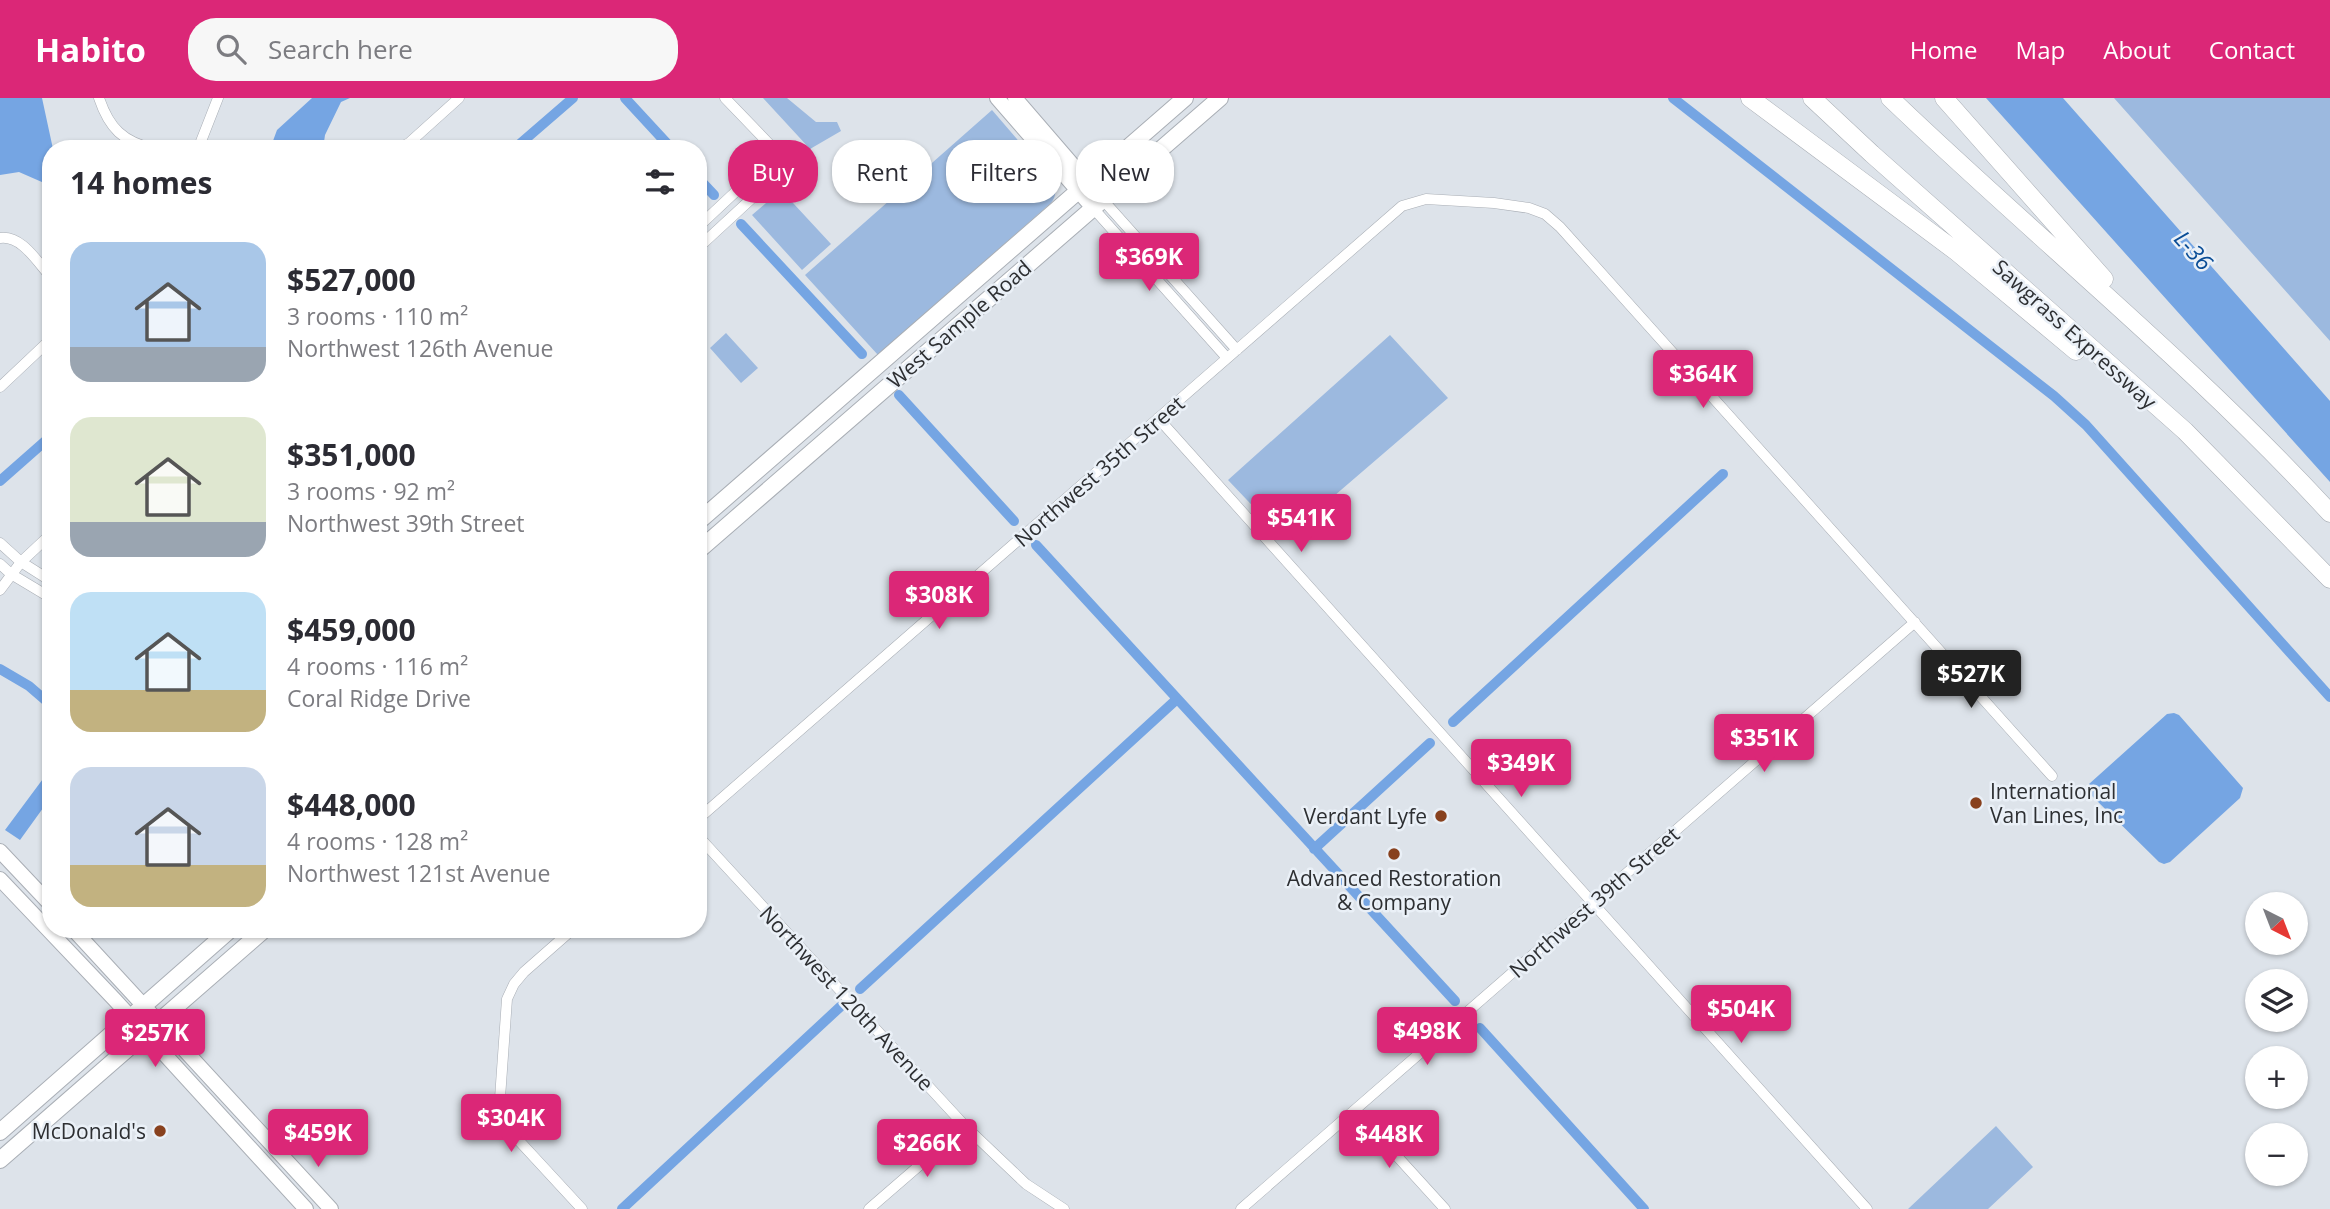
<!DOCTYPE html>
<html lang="en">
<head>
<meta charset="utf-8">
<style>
	body { margin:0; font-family:"Open Sans",sans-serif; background:#f7f7f7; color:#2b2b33; height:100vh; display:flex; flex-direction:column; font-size:26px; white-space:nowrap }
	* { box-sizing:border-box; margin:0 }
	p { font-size:23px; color:#7c7c81 }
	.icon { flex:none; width:38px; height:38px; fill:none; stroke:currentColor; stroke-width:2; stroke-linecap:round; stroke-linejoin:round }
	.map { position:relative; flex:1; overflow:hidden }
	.panel { position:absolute; left:42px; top:42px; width:665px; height:798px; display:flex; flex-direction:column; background:#fff; border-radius:28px; box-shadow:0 2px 5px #0004 }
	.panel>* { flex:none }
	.guide { position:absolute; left:728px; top:42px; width:665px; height:63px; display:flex; gap:14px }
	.needle { width:46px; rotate:138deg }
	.controls { position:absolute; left:2245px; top:794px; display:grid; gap:14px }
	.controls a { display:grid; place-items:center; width:63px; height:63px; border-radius:50%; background:#fff; box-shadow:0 2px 5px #0004; font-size:35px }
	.price { position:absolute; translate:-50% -60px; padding:0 16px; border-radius:7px; background:#db2777; color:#fff; font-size:23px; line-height:46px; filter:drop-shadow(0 2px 4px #0008) }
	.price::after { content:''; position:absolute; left:50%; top:42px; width:21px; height:16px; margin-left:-10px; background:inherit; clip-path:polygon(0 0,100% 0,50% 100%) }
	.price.current { background:#222; color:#fff }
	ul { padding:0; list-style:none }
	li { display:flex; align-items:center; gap:21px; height:175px; padding:0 28px }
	li span { display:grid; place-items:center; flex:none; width:196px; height:140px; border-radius:21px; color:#555 }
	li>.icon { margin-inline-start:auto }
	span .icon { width:84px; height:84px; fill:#fffc; stroke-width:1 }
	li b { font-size:30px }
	h2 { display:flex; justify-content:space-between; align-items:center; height:84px; padding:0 28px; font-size:30px }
	.pill { padding:0 24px; border-radius:28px; background:#fff; box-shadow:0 2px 5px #0004; font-size:24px; line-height:63px }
	.pill.current { background:#db2777; color:#fff }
	header { display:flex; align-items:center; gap:42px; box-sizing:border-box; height:98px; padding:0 35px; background:#db2777; color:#fff }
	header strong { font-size:33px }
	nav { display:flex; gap:38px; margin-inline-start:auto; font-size:24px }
	.search { width:490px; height:63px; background:#f7f7f7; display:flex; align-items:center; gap:18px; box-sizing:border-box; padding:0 24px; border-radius:28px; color:#7c7c81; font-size:26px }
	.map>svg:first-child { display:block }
	.green { fill:#9cb9df }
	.water { fill:#75a5e3 }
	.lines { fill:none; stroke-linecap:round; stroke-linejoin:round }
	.canal { stroke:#75a5e3; stroke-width:10 }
	.street-casing { stroke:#a9aeb5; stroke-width:11 }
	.secondary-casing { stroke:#a9aeb5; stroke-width:16 }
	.primary-casing { stroke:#a9aeb5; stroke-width:18 }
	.highway-casing { stroke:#a9aeb5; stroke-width:19 }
	.street { stroke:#fff; stroke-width:10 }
	.secondary { stroke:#fff; stroke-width:14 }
	.primary { stroke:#fff; stroke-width:16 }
	.highway { stroke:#fff; stroke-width:18 }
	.poi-dot { fill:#88411e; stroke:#eaf0f7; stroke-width:2.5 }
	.labels { text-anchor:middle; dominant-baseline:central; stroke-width:5; stroke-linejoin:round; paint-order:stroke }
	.street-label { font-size:21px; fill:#2d2f32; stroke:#eaf0f7 }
	.poi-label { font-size:21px; fill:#2d2f32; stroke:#eaf0f7; text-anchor:end }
	.water-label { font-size:23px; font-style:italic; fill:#0a4d96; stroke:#eaf0f7 }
</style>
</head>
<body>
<header>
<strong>Habito</strong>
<div class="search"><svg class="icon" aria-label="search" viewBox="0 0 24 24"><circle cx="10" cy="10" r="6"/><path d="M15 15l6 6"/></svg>Search here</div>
<nav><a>Home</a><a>Map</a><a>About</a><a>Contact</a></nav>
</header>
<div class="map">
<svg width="2330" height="1111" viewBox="0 0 2330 1111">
	<rect width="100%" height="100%" fill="#dde3ea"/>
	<!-- green -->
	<path class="green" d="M 763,0 L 787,0 L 816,24 L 837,24 L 841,33 L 810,51 Z
		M 2114,0 L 2330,0 L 2330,243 Z
		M 992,12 L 1052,82 C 1056,91 1057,97 1051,105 L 878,257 L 805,177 Z
		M 781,92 L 831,146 L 802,172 L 752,117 Z
		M 726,235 L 758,270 L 741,285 L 710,250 Z
		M 1390,237 L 1448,300 L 1284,441 L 1228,382 Z
		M 1996,1028 L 2033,1069 L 1988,1111 L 1908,1111 Z"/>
	<!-- water -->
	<path class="water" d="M 0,0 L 42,0 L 53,51 L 51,51 L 51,88 L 19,74 L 0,77 Z
		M 312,0 L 350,0 L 341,4 L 325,37 L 323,51 L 270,51 L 277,32 Z
		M 1986,0 L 2063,0 L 2330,303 L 2330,384 Z
		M 2174,615 L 2179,617 L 2243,690 L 2240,700 L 2170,764 L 2164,766 L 2159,764 L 2092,698 L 2089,686 L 2167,616 Z
		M 51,670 L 51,699 L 20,742 L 5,732 Z"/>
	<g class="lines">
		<!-- canal -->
		<path class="canal" d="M 625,0 L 672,51
			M 1673,0 L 2054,298 L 2086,327 L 2330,599
			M 514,51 L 573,0
			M 698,80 L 714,97
			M 741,126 L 862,256
			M 899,297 L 1014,423
			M 0,383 L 51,338
			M 1036,447 L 1455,903
			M 0,571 L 29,588 L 51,607
			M 1453,624 L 1723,376
			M 1314,751 L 1430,645
			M 860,891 L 1177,601
			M 1480,930 L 1644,1111
			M 622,1111 L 840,909"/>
		<!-- street casing -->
		<g class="street-casing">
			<path id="street" d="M 99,0 C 109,30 123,44 154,51
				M 198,51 L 218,0
				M 398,51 L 409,45 L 459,0
				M 1103,102 L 1237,252
				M 1093,110 L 1227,260
				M 698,129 L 761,70 L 766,59 L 766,44
				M 0,140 C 22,137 37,164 51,179
				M 698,150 L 776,78 C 782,68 781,62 775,52 L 725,0
				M 0,289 L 51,241
				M 1158,320 L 1867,1111
				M 0,445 L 21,464 L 51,483
				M 0,466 L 11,476 L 51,500
				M 0,492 L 21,464 L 51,436
				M 698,721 L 1402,108 L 1426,101 L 1494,105 L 1529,110 L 1545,116 L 1560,129 L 2052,678
				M 698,738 L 965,1028 L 1026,1086 L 1064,1111
				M 573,831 L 524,874 L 514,886 L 507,901 L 500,1000 L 503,1019 L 510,1033 L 582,1111
				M 1355,1012 L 1445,1111
				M 869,1111 L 965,1028
				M 1241,1111 L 1915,524"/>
		</g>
		<!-- secondary casing -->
		<g class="secondary-casing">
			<path id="secondary" d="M 997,0 L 1093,110
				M 1015,0 L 1103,102
				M 0,753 L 51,807
				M 0,781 L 115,902 L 306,1111
				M 73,831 L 331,1111"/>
		</g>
		<!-- primary casing -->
		<g class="primary-casing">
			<path id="primary" d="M 698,424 L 1185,0
				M 698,453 L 1220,0
				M 0,1034 L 231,831
				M 0,1062 L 265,831"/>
		</g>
		<!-- highway casing -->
		<g class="highway-casing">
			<path id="highway" d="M 1750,0 L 1957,154 L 2076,253
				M 1812,0 L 1872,56 L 2185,333 L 2330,481
				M 1890,0 C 2036,140 2193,266 2330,415
				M 1944,0 L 2104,181"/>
		</g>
		<!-- street -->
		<use href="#street" class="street"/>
		<!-- secondary -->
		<use href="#secondary" class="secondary"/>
		<!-- primary -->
		<use href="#primary" class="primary"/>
		<!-- highway -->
		<use href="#highway" class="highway"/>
	</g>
	<!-- markers -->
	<g class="poi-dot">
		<circle cx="1976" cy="705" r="7"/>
		<circle cx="1441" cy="718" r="7"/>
		<circle cx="1394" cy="756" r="7"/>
		<circle cx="160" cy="1033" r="7"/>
	</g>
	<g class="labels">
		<!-- street labels -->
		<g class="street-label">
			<text transform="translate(959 226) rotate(-41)">West Sample Road</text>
			<text transform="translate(2075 236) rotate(42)">Sawgrass Expressway</text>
			<text transform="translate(1099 373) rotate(-41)">Northwest 35th Street</text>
			<text transform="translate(1594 804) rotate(-41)">Northwest 39th Street</text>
			<text transform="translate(847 900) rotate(47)">Northwest 120th Avenue</text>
		</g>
		<!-- poi labels -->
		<g class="poi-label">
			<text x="1990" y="693" text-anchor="start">International<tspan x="1990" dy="24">Van Lines, Inc</tspan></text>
			<text x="1427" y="718">Verdant Lyfe</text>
			<text x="1394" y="780" text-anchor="middle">Advanced Restoration<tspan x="1394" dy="24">&amp; Company</tspan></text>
			<text x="146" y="1033">McDonald's</text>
		</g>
		<!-- water labels -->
		<g class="water-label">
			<text transform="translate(2194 152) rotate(48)">L-36</text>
		</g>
	</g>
</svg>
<div class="controls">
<a><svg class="needle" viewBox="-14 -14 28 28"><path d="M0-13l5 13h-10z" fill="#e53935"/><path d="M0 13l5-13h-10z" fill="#7c7c81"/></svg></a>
<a><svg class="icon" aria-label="layers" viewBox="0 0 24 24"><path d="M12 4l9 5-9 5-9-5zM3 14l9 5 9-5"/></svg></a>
<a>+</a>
<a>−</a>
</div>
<b class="price" style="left:1149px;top:195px">$369K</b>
<b class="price" style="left:1703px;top:312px">$364K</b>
<b class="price" style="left:1301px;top:456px">$541K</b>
<b class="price" style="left:939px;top:533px">$308K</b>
<b class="price current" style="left:1971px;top:612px">$527K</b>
<b class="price" style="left:1764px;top:676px">$351K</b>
<b class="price" style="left:1521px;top:701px">$349K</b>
<b class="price" style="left:1741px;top:947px">$504K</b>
<b class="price" style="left:1427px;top:969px">$498K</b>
<b class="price" style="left:155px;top:971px">$257K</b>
<b class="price" style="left:511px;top:1056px">$304K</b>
<b class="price" style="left:318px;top:1071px">$459K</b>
<b class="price" style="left:1389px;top:1072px">$448K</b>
<b class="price" style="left:927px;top:1081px">$266K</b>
<div class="guide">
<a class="pill current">Buy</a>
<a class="pill">Rent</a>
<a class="pill">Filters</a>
<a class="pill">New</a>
</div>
<section class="panel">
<h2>14 homes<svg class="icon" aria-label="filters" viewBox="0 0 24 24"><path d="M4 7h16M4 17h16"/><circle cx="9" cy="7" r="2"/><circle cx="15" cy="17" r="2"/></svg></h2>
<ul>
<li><span style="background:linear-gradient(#a9c7e8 75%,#9aa5b1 0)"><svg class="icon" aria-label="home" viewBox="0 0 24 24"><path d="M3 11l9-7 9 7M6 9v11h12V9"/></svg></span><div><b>$527,000</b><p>3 rooms · 110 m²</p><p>Northwest 126th Avenue</p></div></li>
<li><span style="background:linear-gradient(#dfe7d0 75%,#9aa5b1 0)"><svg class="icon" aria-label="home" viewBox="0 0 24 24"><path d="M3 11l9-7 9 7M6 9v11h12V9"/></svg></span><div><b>$351,000</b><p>3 rooms · 92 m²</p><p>Northwest 39th Street</p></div></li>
<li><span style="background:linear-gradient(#bfe0f5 70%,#c2b280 0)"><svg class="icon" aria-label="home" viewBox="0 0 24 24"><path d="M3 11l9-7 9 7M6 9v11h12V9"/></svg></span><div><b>$459,000</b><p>4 rooms · 116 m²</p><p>Coral Ridge Drive</p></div></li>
<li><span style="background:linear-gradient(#c9d6e8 70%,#c2b280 0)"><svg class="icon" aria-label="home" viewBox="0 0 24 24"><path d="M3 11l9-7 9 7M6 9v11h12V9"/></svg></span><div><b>$448,000</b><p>4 rooms · 128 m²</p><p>Northwest 121st Avenue</p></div></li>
</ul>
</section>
</div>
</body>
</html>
